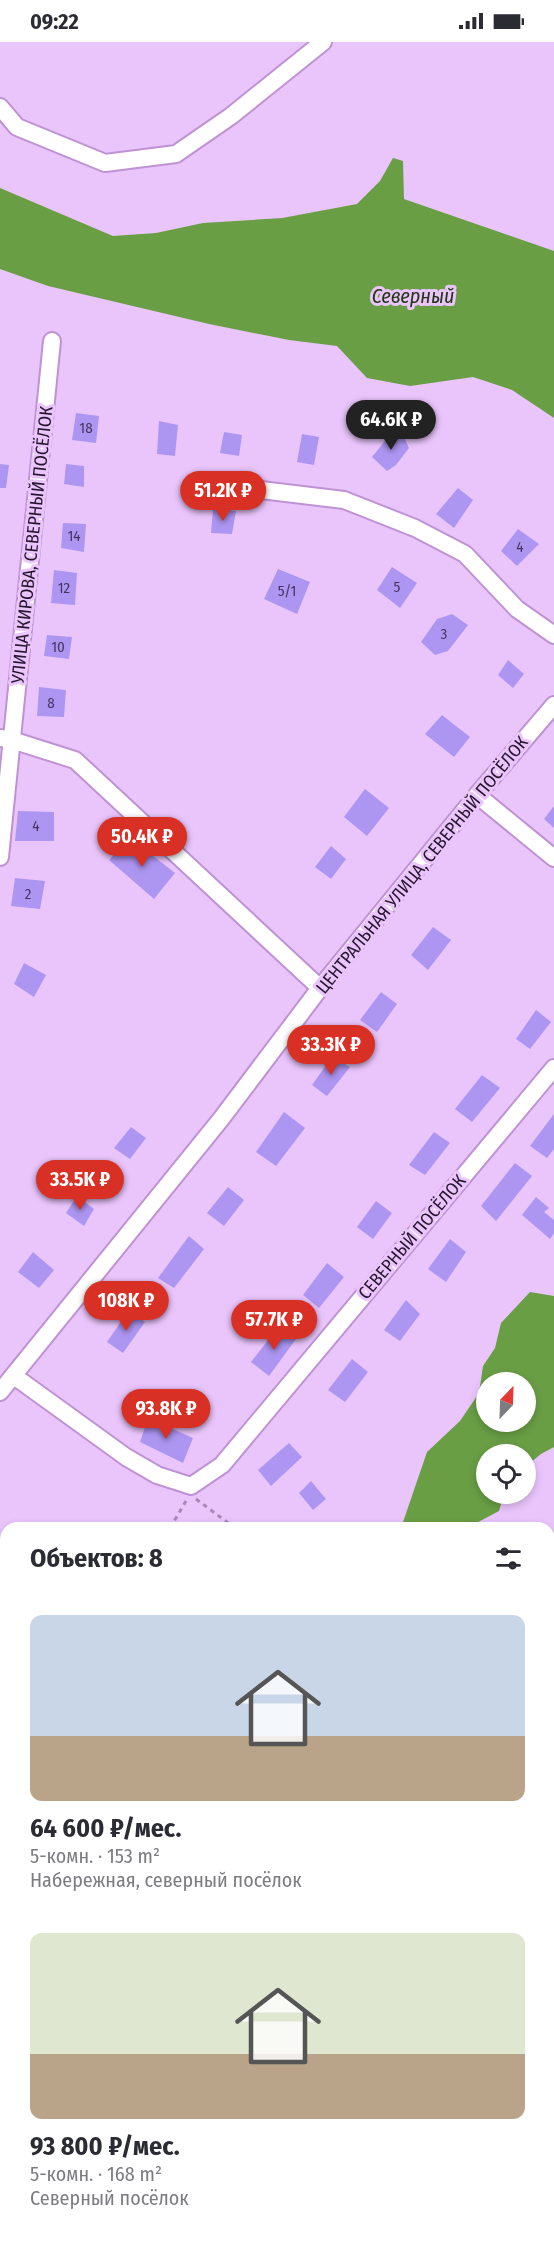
<!DOCTYPE html>
<html lang="ru">
<head>
<meta charset="utf-8">
<style>
	body { margin:0; font-family:"Fira Sans Condensed",sans-serif; background:#f2f2f3; color:#2b2b33; height:100vh; display:flex; flex-direction:column; font-size:22px; white-space:nowrap }
	* { box-sizing:border-box; margin:0 }
	p { font-size:20px; color:#7c7c81 }
	.icon { flex:none; width:33px; height:33px; fill:none; stroke:currentColor; stroke-width:2; stroke-linecap:round; stroke-linejoin:round }
	.map { position:relative; flex:1; overflow:hidden }
	.side { position:absolute; left:0px; top:1480px; width:555px; height:722px; display:flex; flex-direction:column; background:#fff; border-radius:18px 18px 0 0; box-shadow:0 3px 9px #0003 }
	.side>* { flex:none }
	.needle { width:39px; rotate:23deg }
	.tools { position:absolute; left:476px; top:1330px; display:grid; gap:12px }
	.tools a { display:grid; place-items:center; width:60px; height:60px; border-radius:50%; background:#fff; box-shadow:0 3px 9px #0003; font-size:30px }
	.price { position:absolute; translate:-50% -51px; padding:0 14px; border-radius:21px; background:#d93025; color:#fff; font-size:20px; line-height:39px; filter:drop-shadow(0 2px 3px #0008) }
	.price::after { content:''; position:absolute; left:50%; top:36px; width:18px; height:14px; margin-left:-9px; background:inherit; clip-path:polygon(0 0,100% 0,50% 100%) }
	.price.active { background:#222; color:#fff }
	ul { padding:0; list-style:none }
	li { display:grid; align-content:center; gap:12px; height:318px; padding:0 30px }
	li span { display:grid; place-items:center; height:186px; border-radius:12px; color:#555 }
	li>.icon { margin-inline-start:auto }
	span .icon { width:108px; height:108px; fill:#fffc; stroke-width:1 }
	li b { font-size:26px }
	h2 { display:flex; justify-content:space-between; align-items:center; height:72px; padding:0 30px; font-size:26px }
	.status { display:flex; justify-content:space-between; align-items:center; height:42px; padding:0 30px; background:#fff; direction:ltr }
	.status svg { height:16px; fill:currentColor }
	.map>svg:first-child { display:block }
	.green { fill:#e2ba85 }
	.water { fill:#699e45; fill-rule:evenodd }
	.building { fill:#ad96f2 }
	.lines { fill:none; stroke-linecap:round; stroke-linejoin:round }
	.minor-casing { stroke:#bf92d4; stroke-width:20 }
	.path { stroke:#a789b5; stroke-width:3; stroke-dasharray:4.5 4.5; stroke-linecap:butt }
	.minor { stroke:#fff; stroke-width:16 }
	.labels { text-anchor:middle; dominant-baseline:central; stroke-width:6; stroke-linejoin:round; paint-order:stroke }
	.number-label { font-size:15px; fill:#48355f }
	.street-label { font-size:18px; fill:#26152e; stroke:#eac5fc }
	.water-label { font-size:20px; font-style:italic; fill:#203511; stroke:#eac5fc }
</style>
</head>
<body>
<div class="status"><b>09:22</b><svg viewBox="0 0 49 12"><path d="M0 12V9h3v3zM5 12V6h3v6zM10 12V3h3v9zM15 12V0h3v12zM26 1h20v11H26zM47 4h2v5h-2z"/></svg></div>
<div class="map">
<svg width="554" height="2201" viewBox="0 0 554 2201">
	<rect width="100%" height="100%" fill="#eac5fc"/>
	<!-- green -->
	<path class="green" d="M 45,2196 L 159,2196 L 171,2201 L 33,2201 Z"/>
	<!-- water -->
	<path class="water" d="M 393,116 L 403,119 L 404,157 L 554,209 L 554,376 L 512,348 L 473,335 L 410,344 L 367,336 L 337,304 L 289,298 L 209,282 L 48,244 L 0,227 L 0,146 L 113,194 L 156,191 L 203,181 L 282,176 L 357,162 L 380,139 Z
		M 530,1250 L 554,1254 L 554,1405 L 541,1412 L 525,1425 L 525,1413 L 486,1413 L 486,1452 L 504,1452 L 499,1469 L 467,1486 L 401,1486 L 427,1410 L 460,1379 L 479,1351 L 483,1324 L 495,1306 L 501,1281 ZM 486,1341 L 525,1341 L 525,1380 L 486,1380 Z"/>
	<!-- building -->
	<path class="building" d="M 76,371 L 99,374 L 96,401 L 72,398 Z
		M 159,379 L 178,383 L 175,414 L 157,412 Z
		M 393,389 L 404,395 L 409,406 L 396,423 L 387,429 L 372,415 Z
		M 224,390 L 242,393 L 239,414 L 220,411 Z
		M 302,392 L 319,395 L 314,423 L 297,420 Z
		M 0,422 L 9,423 L 6,446 L 0,446 Z
		M 66,422 L 84,424 L 84,445 L 64,442 Z
		M 458,446 L 473,458 L 454,486 L 436,472 Z
		M 213,467 L 236,469 L 232,492 L 211,491 Z
		M 63,481 L 86,482 L 84,510 L 61,506 Z
		M 518,487 L 539,502 L 517,524 L 501,509 Z
		M 392,525 L 417,541 L 400,566 L 377,548 Z
		M 278,527 L 310,540 L 297,572 L 264,557 Z
		M 54,528 L 77,531 L 75,563 L 51,561 Z
		M 452,572 L 468,583 L 448,609 L 435,613 L 421,600 L 437,577 Z
		M 47,593 L 72,595 L 69,617 L 44,614 Z
		M 508,618 L 524,632 L 513,646 L 498,633 Z
		M 39,645 L 66,648 L 64,675 L 37,674 Z
		M 442,673 L 470,695 L 454,715 L 425,692 Z
		M 365,747 L 389,766 L 367,794 L 344,775 Z
		M 554,764 L 554,786 L 544,777 Z
		M 18,769 L 54,770 L 54,799 L 15,799 Z
		M 130,796 L 175,831 L 154,857 L 109,818 Z
		M 331,804 L 346,817 L 331,837 L 315,825 Z
		M 15,836 L 45,839 L 40,867 L 11,864 Z
		M 433,885 L 451,898 L 428,928 L 411,913 Z
		M 24,921 L 46,933 L 34,955 L 14,942 Z
		M 381,950 L 397,962 L 377,990 L 360,978 Z
		M 536,968 L 551,980 L 530,1007 L 516,997 Z
		M 332,1015 L 350,1025 L 327,1054 L 312,1043 Z
		M 482,1033 L 500,1046 L 472,1080 L 455,1067 Z
		M 284,1070 L 305,1086 L 276,1124 L 256,1110 Z
		M 554,1072 L 554,1107 L 547,1116 L 530,1104 Z
		M 131,1085 L 146,1096 L 130,1117 L 114,1106 Z
		M 434,1090 L 450,1101 L 425,1133 L 409,1123 Z
		M 515,1121 L 532,1134 L 496,1179 L 481,1164 Z
		M 228,1145 L 244,1158 L 224,1184 L 207,1171 Z
		M 77,1154 L 94,1167 L 84,1184 L 66,1171 Z
		M 536,1155 L 549,1166 L 544,1170 L 554,1178 L 554,1191 L 550,1197 L 522,1173 Z
		M 376,1159 L 392,1171 L 373,1197 L 357,1185 Z
		M 189,1194 L 204,1207 L 174,1246 L 158,1236 Z
		M 450,1197 L 466,1210 L 446,1240 L 428,1227 Z
		M 33,1210 L 54,1228 L 39,1246 L 18,1230 Z
		M 327,1221 L 344,1235 L 319,1266 L 303,1253 Z
		M 406,1258 L 420,1272 L 400,1299 L 384,1288 Z
		M 129,1268 L 145,1280 L 123,1311 L 107,1300 Z
		M 279,1284 L 296,1297 L 269,1334 L 251,1320 Z
		M 352,1317 L 368,1330 L 345,1360 L 328,1348 Z
		M 148,1376 L 193,1396 L 183,1421 L 140,1400 Z
		M 289,1401 L 302,1415 L 271,1444 L 258,1428 Z
		M 311,1439 L 326,1457 L 313,1468 L 299,1451 Z"/>
	<g class="lines">
		<!-- minor casing -->
		<g class="minor-casing">
			<path id="minor" d="M 0,65 L 17,85 L 105,121 L 176,112 L 231,74 L 323,0
				M 200,454 L 261,448 L 344,458 L 415,486 L 465,512 L 517,567 L 554,593
				M 0,696 L 12,698 L 75,718 L 320,946
				M 477,753 L 554,816
				M 0,815 L 52,299
				M 14,1334 L 126,1415 L 157,1433 L 191,1444 L 222,1423 L 554,1026
				M 0,1350 L 221,1077 L 320,946 L 477,753 L 554,663
				M 549,1775 L 554,1771"/>
		</g>
		<!-- path -->
		<path class="path" d="M 196,1457 L 235,1486
			M 170,1486 L 186,1459
			M 0,1642 L 6,1637
			M 549,1877 L 554,1881
			M 1,2045 L 6,2060
			M 113,2196 L 115,2201
			M 342,2196 L 358,2201
			M 30,2201 L 31,2196
			M 188,2201 L 191,2196
			M 233,2201 L 234,2196
			M 532,2201 L 547,2196"/>
		<!-- minor -->
		<use href="#minor" class="minor"/>
	</g>
	<g class="labels">
		<!-- number labels -->
		<g class="number-label">
			<text x="86" y="386">18</text>
			<text x="74" y="494">14</text>
			<text x="520" y="505">4</text>
			<text x="397" y="545">5</text>
			<text x="64" y="546">12</text>
			<text x="287" y="549">5/1</text>
			<text x="444" y="592">3</text>
			<text x="58" y="605">10</text>
			<text x="51" y="661">8</text>
			<text x="36" y="784">4</text>
			<text x="28" y="852">2</text>
		</g>
		<!-- street labels -->
		<g class="street-label">
			<text transform="translate(32 503) rotate(-84)">УЛИЦА КИРОВА, СЕВЕРНЫЙ ПОСЁЛОК</text>
			<text transform="translate(422 823) rotate(-51)">ЦЕНТРАЛЬНАЯ УЛИЦА, СЕВЕРНЫЙ ПОСЁЛОК</text>
			<text transform="translate(412 1195) rotate(-50)">СЕВЕРНЫЙ ПОСЁЛОК</text>
		</g>
		<!-- water labels -->
		<g class="water-label">
			<text x="413" y="254">Северный</text>
		</g>
	</g>
</svg>
<div class="tools">
<a><svg class="needle" viewBox="-14 -14 28 28"><path d="M0-13l5 13h-10z" fill="#e53935"/><path d="M0 13l5-13h-10z" fill="#7c7c81"/></svg></a>
<a><svg class="icon" aria-label="locate" viewBox="0 0 24 24"><circle cx="12" cy="12" r="6"/><path d="M12 2v4M12 18v4M2 12h4M18 12h4"/></svg></a>
</div>
<b class="price active" style="left:391px;top:409px">64.6K ₽</b>
<b class="price" style="left:223px;top:480px">51.2K ₽</b>
<b class="price" style="left:142px;top:826px">50.4K ₽</b>
<b class="price" style="left:331px;top:1034px">33.3K ₽</b>
<b class="price" style="left:80px;top:1169px">33.5K ₽</b>
<b class="price" style="left:126px;top:1290px">108K ₽</b>
<b class="price" style="left:274px;top:1309px">57.7K ₽</b>
<b class="price" style="left:166px;top:1398px">93.8K ₽</b>
<section class="side">
<h2>Объектов: 8<svg class="icon" aria-label="filters" viewBox="0 0 24 24"><path d="M4 7h16M4 17h16"/><circle cx="9" cy="7" r="2"/><circle cx="15" cy="17" r="2"/></svg></h2>
<ul>
<li><span style="background:linear-gradient(#c9d6e8 65%,#b9a48a 0)"><svg class="icon" aria-label="home" viewBox="0 0 24 24"><path d="M3 11l9-7 9 7M6 9v11h12V9"/></svg></span><div><b>64 600 ₽/мес.</b><p>5-комн. · 153 m²</p><p>Набережная, северный посёлок</p></div></li>
<li><span style="background:linear-gradient(#dfe7d0 65%,#b9a48a 0)"><svg class="icon" aria-label="home" viewBox="0 0 24 24"><path d="M3 11l9-7 9 7M6 9v11h12V9"/></svg></span><div><b>93 800 ₽/мес.</b><p>5-комн. · 168 m²</p><p>Северный посёлок</p></div></li>
</ul>
</section>
</div>
</body>
</html>
